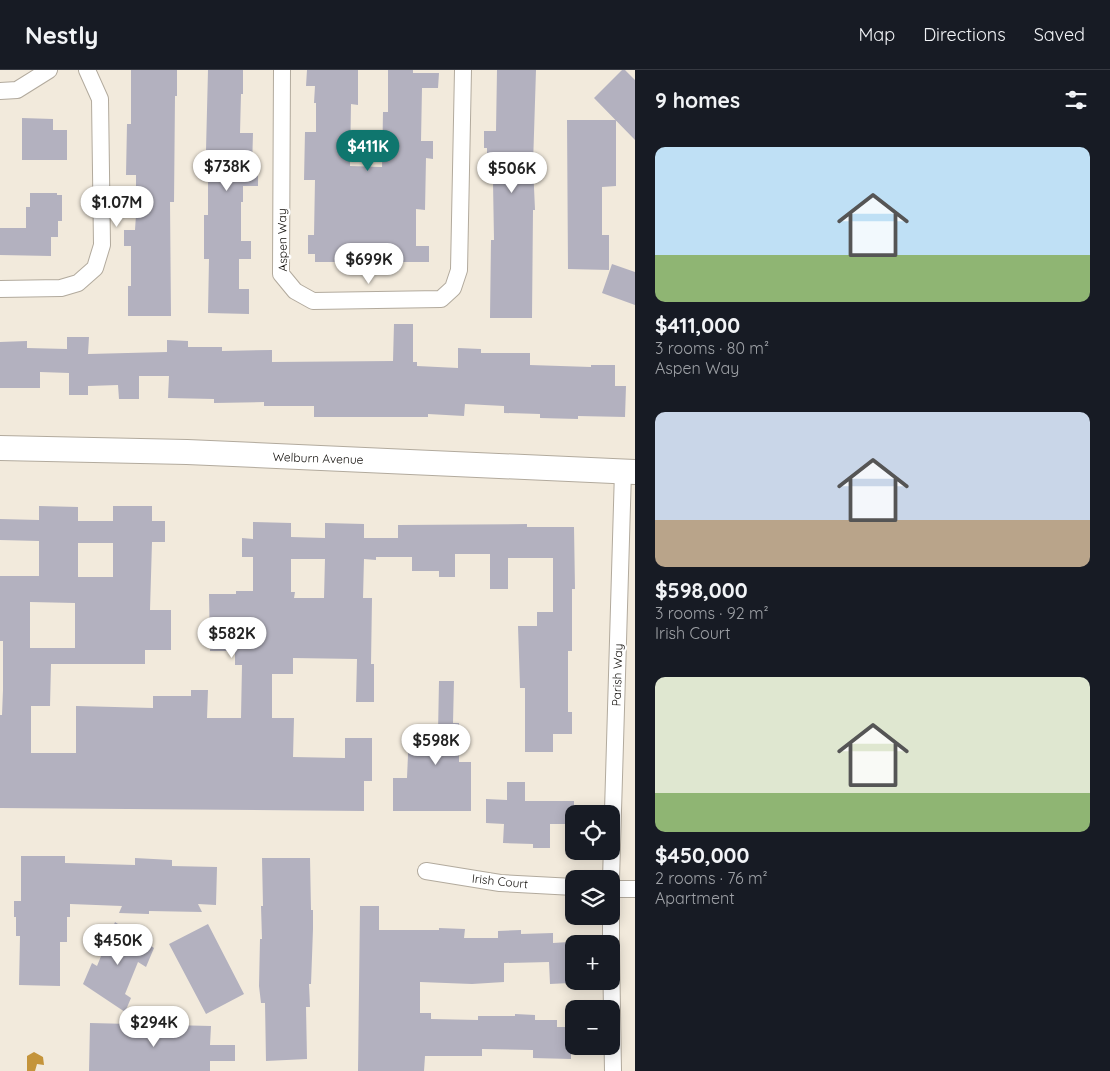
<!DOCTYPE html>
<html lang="en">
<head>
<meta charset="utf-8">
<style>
	body { margin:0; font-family:Quicksand,sans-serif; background:#20242c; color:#f1f3f6; height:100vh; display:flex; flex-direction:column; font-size:19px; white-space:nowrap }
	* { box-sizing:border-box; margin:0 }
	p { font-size:16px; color:#9ea1a6 }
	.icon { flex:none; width:28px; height:28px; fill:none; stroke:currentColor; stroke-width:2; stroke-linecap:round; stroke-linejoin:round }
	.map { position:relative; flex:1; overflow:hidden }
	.side { display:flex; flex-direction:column; background:#171b24; width:475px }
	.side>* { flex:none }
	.fabs { position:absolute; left:565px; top:735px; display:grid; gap:10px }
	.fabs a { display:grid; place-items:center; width:55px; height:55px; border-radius:10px; background:#171b24; box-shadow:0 2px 12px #0003; font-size:25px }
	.price { position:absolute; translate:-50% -42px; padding:0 11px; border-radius:18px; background:#fff; color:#222; font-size:16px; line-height:32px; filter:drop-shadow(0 1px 2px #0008) }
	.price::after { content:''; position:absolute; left:50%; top:30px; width:15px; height:11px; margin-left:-8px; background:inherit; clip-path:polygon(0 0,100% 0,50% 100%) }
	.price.on { background:#0f766e; color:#fff }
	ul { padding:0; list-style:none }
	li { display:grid; align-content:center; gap:10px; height:265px; padding:0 20px }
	li span { display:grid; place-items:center; height:155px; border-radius:10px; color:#555 }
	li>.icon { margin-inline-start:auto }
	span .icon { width:90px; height:90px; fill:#fffc; stroke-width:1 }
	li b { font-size:21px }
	h2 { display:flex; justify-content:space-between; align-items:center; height:60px; padding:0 20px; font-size:21px }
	header { display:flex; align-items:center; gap:30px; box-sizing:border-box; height:70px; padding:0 25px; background:#171b24; border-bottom:1px solid #363941 }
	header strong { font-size:24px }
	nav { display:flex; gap:28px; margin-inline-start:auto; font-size:18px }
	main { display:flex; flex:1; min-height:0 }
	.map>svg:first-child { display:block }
	.water { fill:#c4943b }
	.building { fill:#b3b1bf; fill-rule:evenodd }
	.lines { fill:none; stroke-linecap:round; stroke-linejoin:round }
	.street-casing { stroke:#b2aa9d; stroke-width:18 }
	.secondary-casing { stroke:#b2aa9d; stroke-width:26 }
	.street { stroke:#fff; stroke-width:16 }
	.secondary { stroke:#fff; stroke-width:24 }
	.labels { text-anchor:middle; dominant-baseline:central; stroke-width:4.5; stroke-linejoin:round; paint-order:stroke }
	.street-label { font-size:12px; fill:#0f0c08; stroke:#fff }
</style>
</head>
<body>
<header>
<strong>Nestly</strong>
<nav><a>Map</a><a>Directions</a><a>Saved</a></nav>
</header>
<main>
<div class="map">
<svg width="635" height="1001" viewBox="0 0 635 1001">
	<rect width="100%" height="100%" fill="#f2eadc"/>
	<!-- water -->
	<path class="water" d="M 34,982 L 43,987 L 44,995 L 37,994 L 35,1001 L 27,1001 L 27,986 Z"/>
	<!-- building -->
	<path class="building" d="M 131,0 L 177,0 L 177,26 L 175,26 L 174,132 L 170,132 L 171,246 L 128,246 L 128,216 L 131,216 L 131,176 L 124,176 L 124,160 L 135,160 L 136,145 L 136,105 L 126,105 L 127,54 L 131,54 Z
		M 208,0 L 243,0 L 243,24 L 241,24 L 240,63 L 253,63 L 252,98 L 258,98 L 258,116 L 243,116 L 243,132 L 241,132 L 241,171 L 251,171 L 251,189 L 239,189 L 239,219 L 249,219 L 249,244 L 208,243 L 209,189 L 204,189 L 204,145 L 208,145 L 208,80 L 206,80 Z
		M 307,0 L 358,0 L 358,35 L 351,34 L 350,96 L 382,97 L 383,42 L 388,42 L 388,0 L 413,0 L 413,3 L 439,3 L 438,18 L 422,18 L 421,71 L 433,71 L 433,89 L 426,88 L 425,140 L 416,139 L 416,176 L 429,176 L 429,192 L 315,192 L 315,184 L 308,184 L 308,165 L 314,165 L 315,110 L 304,110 L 305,62 L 316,62 L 316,33 L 314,33 L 315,16 L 306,16 Z
		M 497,0 L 536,0 L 533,95 L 535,140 L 533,140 L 532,248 L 490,248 L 491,170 L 494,170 L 493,112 L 487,112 L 487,78 L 484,78 L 484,61 L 496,61 Z
		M 622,0 L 625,0 L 635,10 L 635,70 L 594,28 Z
		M 22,48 L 53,49 L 53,60 L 67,60 L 67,90 L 22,90 Z
		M 567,50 L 616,50 L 616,116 L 602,117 L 602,165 L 609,165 L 609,200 L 568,199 Z
		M 30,123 L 57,123 L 57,125 L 62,125 L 62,151 L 58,151 L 58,167 L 51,167 L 51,186 L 0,185 L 0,158 L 26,158 L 26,137 L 30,137 Z
		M 612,194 L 635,202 L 635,235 L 602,223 Z
		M 394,254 L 413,254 L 413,292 L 417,292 L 417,296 L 458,298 L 458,278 L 481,279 L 481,283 L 530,283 L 530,295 L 591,297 L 591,295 L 615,295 L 615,316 L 626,316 L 625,347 L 578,346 L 578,349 L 540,348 L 540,344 L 504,343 L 504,336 L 465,334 L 464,346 L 428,344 L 428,347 L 314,347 L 314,336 L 264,336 L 264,332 L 214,333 L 214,329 L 168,328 L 169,306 L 139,306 L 139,329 L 119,329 L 118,315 L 88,316 L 88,325 L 69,325 L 69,303 L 40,302 L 40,318 L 0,318 L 0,272 L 27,271 L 27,278 L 67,279 L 67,267 L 89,267 L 88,284 L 167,282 L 167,270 L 188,271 L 188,277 L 222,277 L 222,281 L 272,280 L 272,292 L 393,291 Z
		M 39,436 L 78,437 L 78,451 L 113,451 L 113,436 L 152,436 L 152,451 L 165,451 L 165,472 L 152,472 L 150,540 L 171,540 L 171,580 L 145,580 L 145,594 L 51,594 L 50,636 L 31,636 L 31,683 L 76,683 L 76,636 L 153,638 L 153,626 L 191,626 L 191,620 L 208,620 L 207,648 L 241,648 L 242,595 L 235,595 L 235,581 L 210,581 L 209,524 L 236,524 L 236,521 L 253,521 L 253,487 L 242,487 L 242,468 L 253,469 L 253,452 L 291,453 L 291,467 L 325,468 L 325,453 L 364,454 L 364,468 L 398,468 L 398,455 L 527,454 L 527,457 L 574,457 L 575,519 L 572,519 L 572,581 L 568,581 L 568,642 L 572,642 L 572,664 L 553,664 L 553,682 L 525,682 L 525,618 L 520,618 L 518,556 L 537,556 L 537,542 L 553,542 L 553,488 L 508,488 L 508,519 L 490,519 L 490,484 L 455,484 L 455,507 L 439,507 L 439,501 L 412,501 L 412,487 L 376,487 L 376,490 L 364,489 L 363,528 L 372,528 L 371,594 L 374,594 L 374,632 L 356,632 L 357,589 L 293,588 L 293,604 L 272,604 L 272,648 L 294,648 L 293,687 L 345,688 L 345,668 L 372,668 L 372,711 L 364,711 L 364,741 L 0,738 L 0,645 L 2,645 L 3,620 L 3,571 L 0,571 L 0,506 L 39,506 L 39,471 L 0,470 L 0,449 L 39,450 ZM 78,473 L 113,473 L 113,507 L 78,507 ZM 291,489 L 325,489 L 324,528 L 294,528 L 295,522 L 291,522 ZM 30,532 L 75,533 L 75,578 L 30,578 Z
		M 439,611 L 454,611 L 453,653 L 459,653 L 459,692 L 471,692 L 471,741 L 393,741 L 393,708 L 407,708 L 409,662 L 438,663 Z
		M 507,712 L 525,712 L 525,731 L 574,731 L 574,754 L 550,754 L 550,778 L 533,778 L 533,774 L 503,773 L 504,754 L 486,753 L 486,729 L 507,730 Z
		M 21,786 L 65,786 L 65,793 L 135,795 L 135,788 L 172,790 L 172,796 L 217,797 L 216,835 L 198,834 L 202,842 L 149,841 L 149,844 L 119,843 L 122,836 L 70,834 L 70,847 L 67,847 L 67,872 L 60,872 L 60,916 L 19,915 L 20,866 L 16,866 L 16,847 L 14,847 L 14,831 L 21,831 Z
		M 262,788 L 310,788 L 311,840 L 313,840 L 313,859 L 311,914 L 309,914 L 310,937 L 306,937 L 307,989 L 266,991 L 265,933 L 261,933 L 259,916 L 260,869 L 262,869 L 261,836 L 263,836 Z
		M 360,836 L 379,836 L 379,860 L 439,860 L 439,858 L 465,859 L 464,868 L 498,868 L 498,861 L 521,860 L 521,864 L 553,863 L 553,873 L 569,872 L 570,913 L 550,914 L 549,892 L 504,893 L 504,912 L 472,914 L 420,912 L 420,943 L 431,943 L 431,949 L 478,950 L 478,946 L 515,946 L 515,944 L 535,945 L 535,950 L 557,950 L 557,957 L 571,957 L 571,989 L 533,988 L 533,980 L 482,979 L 482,986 L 425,986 L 424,1001 L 358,1001 Z
		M 115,852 L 154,878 L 146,897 L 138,892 L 125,924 L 131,928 L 125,942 L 83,914 L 92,893 L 97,896 Z
		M 208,854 L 244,924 L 206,944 L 169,874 Z
		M 90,953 L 211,956 L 210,975 L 235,975 L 235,991 L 210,991 L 210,1001 L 89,1001 Z"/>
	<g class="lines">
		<!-- street casing -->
		<g class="street-casing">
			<path id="street" d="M 282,0 L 281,204 L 295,221 L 313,231 L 441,229 L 453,218 L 459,200 L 463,0
				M 0,21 L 17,20 L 49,0
				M 0,219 L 61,218 L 78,213 L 95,198 L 102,175 L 100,29 L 87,0
				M 426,801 L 500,813 L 574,817
				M 611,809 L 623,401
				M 611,819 L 635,819
				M 611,846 L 611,874
				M 611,880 L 613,1001"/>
		</g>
		<!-- secondary casing -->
		<g class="secondary-casing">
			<path id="secondary" d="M 0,378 L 187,382 L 635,402"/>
		</g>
		<!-- street -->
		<use href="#street" class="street"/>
		<!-- secondary -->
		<use href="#secondary" class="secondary"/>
	</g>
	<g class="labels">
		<!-- street labels -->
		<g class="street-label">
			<text transform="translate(282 170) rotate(-91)">Aspen Way</text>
			<text transform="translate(318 388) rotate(2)">Welburn Avenue</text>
			<text transform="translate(617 605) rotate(-88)">Parish Way</text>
			<text transform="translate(500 811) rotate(6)">Irish Court</text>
		</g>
	</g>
</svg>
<div class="fabs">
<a><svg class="icon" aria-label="locate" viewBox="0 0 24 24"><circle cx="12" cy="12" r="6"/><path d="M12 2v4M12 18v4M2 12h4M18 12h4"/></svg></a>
<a><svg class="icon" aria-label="layers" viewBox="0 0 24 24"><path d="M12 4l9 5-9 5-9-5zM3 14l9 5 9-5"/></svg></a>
<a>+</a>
<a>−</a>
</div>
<b class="price on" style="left:368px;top:102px">$411K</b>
<b class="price" style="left:227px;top:122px">$738K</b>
<b class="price" style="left:512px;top:124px">$506K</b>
<b class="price" style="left:117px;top:158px">$1.07M</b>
<b class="price" style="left:369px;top:215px">$699K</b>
<b class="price" style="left:232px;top:589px">$582K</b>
<b class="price" style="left:436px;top:696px">$598K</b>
<b class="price" style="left:118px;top:896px">$450K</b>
<b class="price" style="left:154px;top:978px">$294K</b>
</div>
<section class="side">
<h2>9 homes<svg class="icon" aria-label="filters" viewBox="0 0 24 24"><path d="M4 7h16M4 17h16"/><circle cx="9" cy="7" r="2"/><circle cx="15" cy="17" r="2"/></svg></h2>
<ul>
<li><span style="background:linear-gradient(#bfe0f5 70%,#8fb573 0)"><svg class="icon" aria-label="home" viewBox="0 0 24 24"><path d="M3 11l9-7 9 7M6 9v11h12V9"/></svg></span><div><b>$411,000</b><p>3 rooms · 80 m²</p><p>Aspen Way</p></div></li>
<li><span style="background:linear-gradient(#c9d6e8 70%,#b9a48a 0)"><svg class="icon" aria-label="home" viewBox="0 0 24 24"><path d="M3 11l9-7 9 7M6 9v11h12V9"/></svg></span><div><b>$598,000</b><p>3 rooms · 92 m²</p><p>Irish Court</p></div></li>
<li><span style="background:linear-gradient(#dfe7d0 75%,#8fb573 0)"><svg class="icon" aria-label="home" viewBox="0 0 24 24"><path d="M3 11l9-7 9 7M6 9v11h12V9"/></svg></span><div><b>$450,000</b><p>2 rooms · 76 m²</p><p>Apartment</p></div></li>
</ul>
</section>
</main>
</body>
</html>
